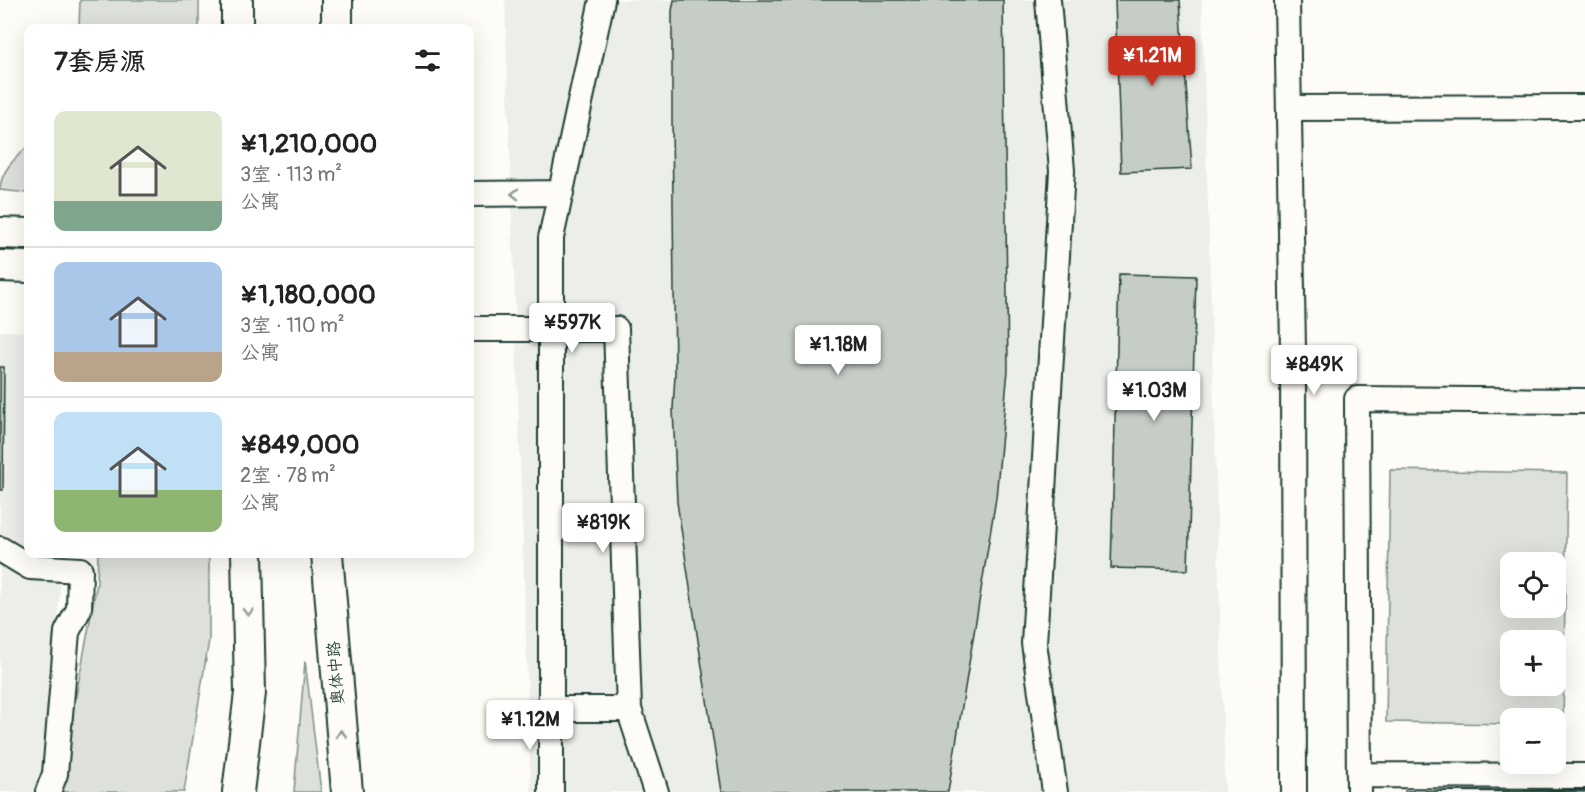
<!DOCTYPE html>
<html lang="zh">
<head>
<meta charset="utf-8">
<style>
	body { margin:0; font-family:Pangolin,"LXGW WenKai TC",sans-serif; background:#f6f6f6; color:#222; height:100vh; display:flex; flex-direction:column; font-size:22px; white-space:nowrap }
	* { box-sizing:border-box; margin:0 }
	p { font-size:20px; color:#767676 }
	.icon { flex:none; width:33px; height:33px; fill:none; stroke:currentColor; stroke-width:2; stroke-linecap:round; stroke-linejoin:round }
	.map { position:relative; flex:1; overflow:hidden }
	.panel { position:absolute; left:24px; top:24px; width:450px; height:534px; display:flex; flex-direction:column; background:#fff; border-radius:12px; box-shadow:0 6px 24px #0002 }
	.panel>* { flex:none }
	.tools { position:absolute; left:1500px; top:552px; display:grid; gap:12px }
	.tools a { display:grid; place-items:center; width:66px; height:66px; border-radius:12px; background:#fff; box-shadow:0 6px 24px #0002; font-size:30px }
	.price { position:absolute; translate:-50% -51px; padding:0 14px; border-radius:6px; background:#fff; color:#222; font-size:20px; line-height:39px; filter:drop-shadow(0 2px 3px #0008) }
	.price::after { content:''; position:absolute; left:50%; top:36px; width:18px; height:14px; margin-left:-9px; background:inherit; clip-path:polygon(0 0,100% 0,50% 100%) }
	.price.active { background:#c8321e; color:#fff }
	ul { padding:0; list-style:none }
	li { display:flex; align-items:center; gap:18px; height:150px; padding:0 30px }
	li+li { border-top:2px solid #e0e0e0 }
	li span { display:grid; place-items:center; flex:none; width:168px; height:120px; border-radius:12px; color:#555 }
	li>.icon { margin-inline-start:auto }
	span .icon { width:72px; height:72px; fill:#fffc; stroke-width:1 }
	li b { font-size:26px }
	h2 { display:flex; justify-content:space-between; align-items:center; height:72px; padding:0 30px; font-size:26px }
	.map>svg:first-child { display:block }
	.built { fill:#eceee9 }
	.green { fill:#dde0db; stroke:#7e8e88; stroke-width:1.5; fill-rule:evenodd }
	.building { fill:#c6cdc7; stroke:#1f3d34; stroke-width:1.5 }
	.lines { fill:none; stroke-linecap:round; stroke-linejoin:round }
	.minor-casing { stroke:#1f3d34; stroke-width:28 }
	.major-casing { stroke:#1f3d34; stroke-width:34 }
	.minor { stroke:#fdfcf7; stroke-width:24 }
	.major { stroke:#fdfcf7; stroke-width:30 }
	.oneway { stroke:#8e9c96 }
	.labels { text-anchor:middle; dominant-baseline:central; stroke-width:4.5; stroke-linejoin:round; paint-order:stroke }
	.street-label { font-size:16px; fill:#1f3d34; stroke:#fdfcf7 }
</style>
</head>
<body>
<div class="map">
<svg width="1585" height="792" viewBox="0 0 1585 792">
	<rect width="100%" height="100%" fill="#fdfcf7"/>
	<filter id="ink" filterUnits="userSpaceOnUse"><feTurbulence type="fractalNoise" baseFrequency=".0167" numOctaves="2"/><feDisplacementMap in="SourceGraphic" scale="12" xChannelSelector="R" yChannelSelector="G"/><feConvolveMatrix kernelMatrix="1 2 1 2 8 2 1 2 1" color-interpolation-filters="sRGB"/></filter>
	<g filter="url(#ink)">
		<!-- built -->
		<path class="built" d="M 505,0 L 1202,0 L 1225,792 L 531,792 Z
			M 0,331 L 28,332 L 28,554 L 63,554 L 43,792 L 0,792 Z"/>
		<!-- green -->
		<path class="green" d="M 80,0 L 199,0 L 199,28 L 79,28 Z
			M 28,146 L 28,193 L 0,190 C 0,172 15,158 28,146 Z
			M 1390,470 L 1567,473 L 1563,725 L 1556,725 L 1556,718 L 1510,718 L 1510,724 L 1386,722 ZM 1556,562 L 1556,608 L 1510,608 L 1510,562 ZM 1510,640 L 1556,640 L 1556,686 L 1510,686 Z
			M 98,554 L 209,554 L 209,640 L 184,792 L 58,792 L 97,583 Z
			M 305,661 L 321,792 L 294,792 Z"/>
		<!-- building -->
		<path class="building" d="M 674,0 L 1003,0 L 1008,370 L 996,498 L 948,792 L 721,792 L 677,502 L 673,409 L 675,375 L 672,121 L 672,11 Z
			M 1115,0 L 1180,0 L 1192,169 L 1121,172 Z
			M 1119,274 L 1196,276 L 1188,570 L 1111,568 Z
			M 0,367 L 4,367 L 3,490 L 0,490 Z
			M 0,367 L 4,367 L 3,490 L 0,490 Z
			M 1585,790 L 1585,792 L 1404,791 Z"/>
		<g class="lines">
			<!-- minor casing -->
			<g class="minor-casing">
				<path id="minor" d="M 1048,0 L 1062,171 L 1034,643 L 1055,792
					M 1287,0 L 1293,349 L 1294,792
					M 1289,108 L 1585,107
					M 470,194 L 561,193
					M 470,329 L 616,329 L 629,709 L 656,792
					M 0,549 L 30,567 L 80,570 L 79,609 L 67,632 L 55,774 L 48,792
					M 551,709 L 629,709
					M 1359,775 L 1585,776
					M 551,792 L 551,238 L 602,0
					M 1359,792 L 1357,399 L 1585,401"/>
			</g>
			<!-- major casing -->
			<g class="major-casing">
				<path id="major" d="M 237,28 L 237,0
					M 337,28 L 337,0
					M 0,233 L 28,234
					M 0,266 L 28,267
					M 327,554 L 347,792
					M 238,792 L 250,693 L 247,554"/>
			</g>
			<!-- minor -->
			<use href="#minor" class="minor"/>
			<!-- major -->
			<use href="#major" class="major"/>
		</g>
		<!-- one-way arrows -->
		<defs><path id="oneway-chevron" d="M-2-3.5L2.5 0L-2 3.5" fill="none" stroke-width="1.6" stroke-linecap="round" stroke-linejoin="round" transform="scale(1.5)"/></defs>
		<g class="oneway">
			<use href="#oneway-chevron" transform="translate(515 194) rotate(180)"/>
			<use href="#oneway-chevron" transform="translate(248 612) rotate(89)"/>
			<use href="#oneway-chevron" transform="translate(341 734) rotate(-94)"/>
		</g>
	</g>
	<g class="labels">
		<!-- street labels -->
		<g class="street-label">
			<text transform="translate(336 673) rotate(-94)">奥体中路</text>
		</g>
	</g>
</svg>
<div class="tools">
<a><svg class="icon" aria-label="locate" viewBox="0 0 24 24"><circle cx="12" cy="12" r="6"/><path d="M12 2v4M12 18v4M2 12h4M18 12h4"/></svg></a>
<a>+</a>
<a>−</a>
</div>
<b class="price active" style="left:1152px;top:87px">¥1.21M</b>
<b class="price" style="left:572px;top:354px">¥597K</b>
<b class="price" style="left:838px;top:376px">¥1.18M</b>
<b class="price" style="left:1314px;top:396px">¥849K</b>
<b class="price" style="left:1154px;top:422px">¥1.03M</b>
<b class="price" style="left:603px;top:554px">¥819K</b>
<b class="price" style="left:530px;top:751px">¥1.12M</b>
<section class="panel">
<h2>7套房源<svg class="icon" aria-label="filters" viewBox="0 0 24 24"><path d="M4 7h16M4 17h16"/><circle cx="9" cy="7" r="2"/><circle cx="15" cy="17" r="2"/></svg></h2>
<ul>
<li><span style="background:linear-gradient(#dfe7d0 75%,#7fa58c 0)"><svg class="icon" aria-label="home" viewBox="0 0 24 24"><path d="M3 11l9-7 9 7M6 9v11h12V9"/></svg></span><div><b>¥1,210,000</b><p>3室 · 113 m²</p><p>公寓</p></div></li>
<li><span style="background:linear-gradient(#a9c7e8 75%,#b9a48a 0)"><svg class="icon" aria-label="home" viewBox="0 0 24 24"><path d="M3 11l9-7 9 7M6 9v11h12V9"/></svg></span><div><b>¥1,180,000</b><p>3室 · 110 m²</p><p>公寓</p></div></li>
<li><span style="background:linear-gradient(#bfe0f5 65%,#8fb573 0)"><svg class="icon" aria-label="home" viewBox="0 0 24 24"><path d="M3 11l9-7 9 7M6 9v11h12V9"/></svg></span><div><b>¥849,000</b><p>2室 · 78 m²</p><p>公寓</p></div></li>
</ul>
</section>
</div>
</body>
</html>
